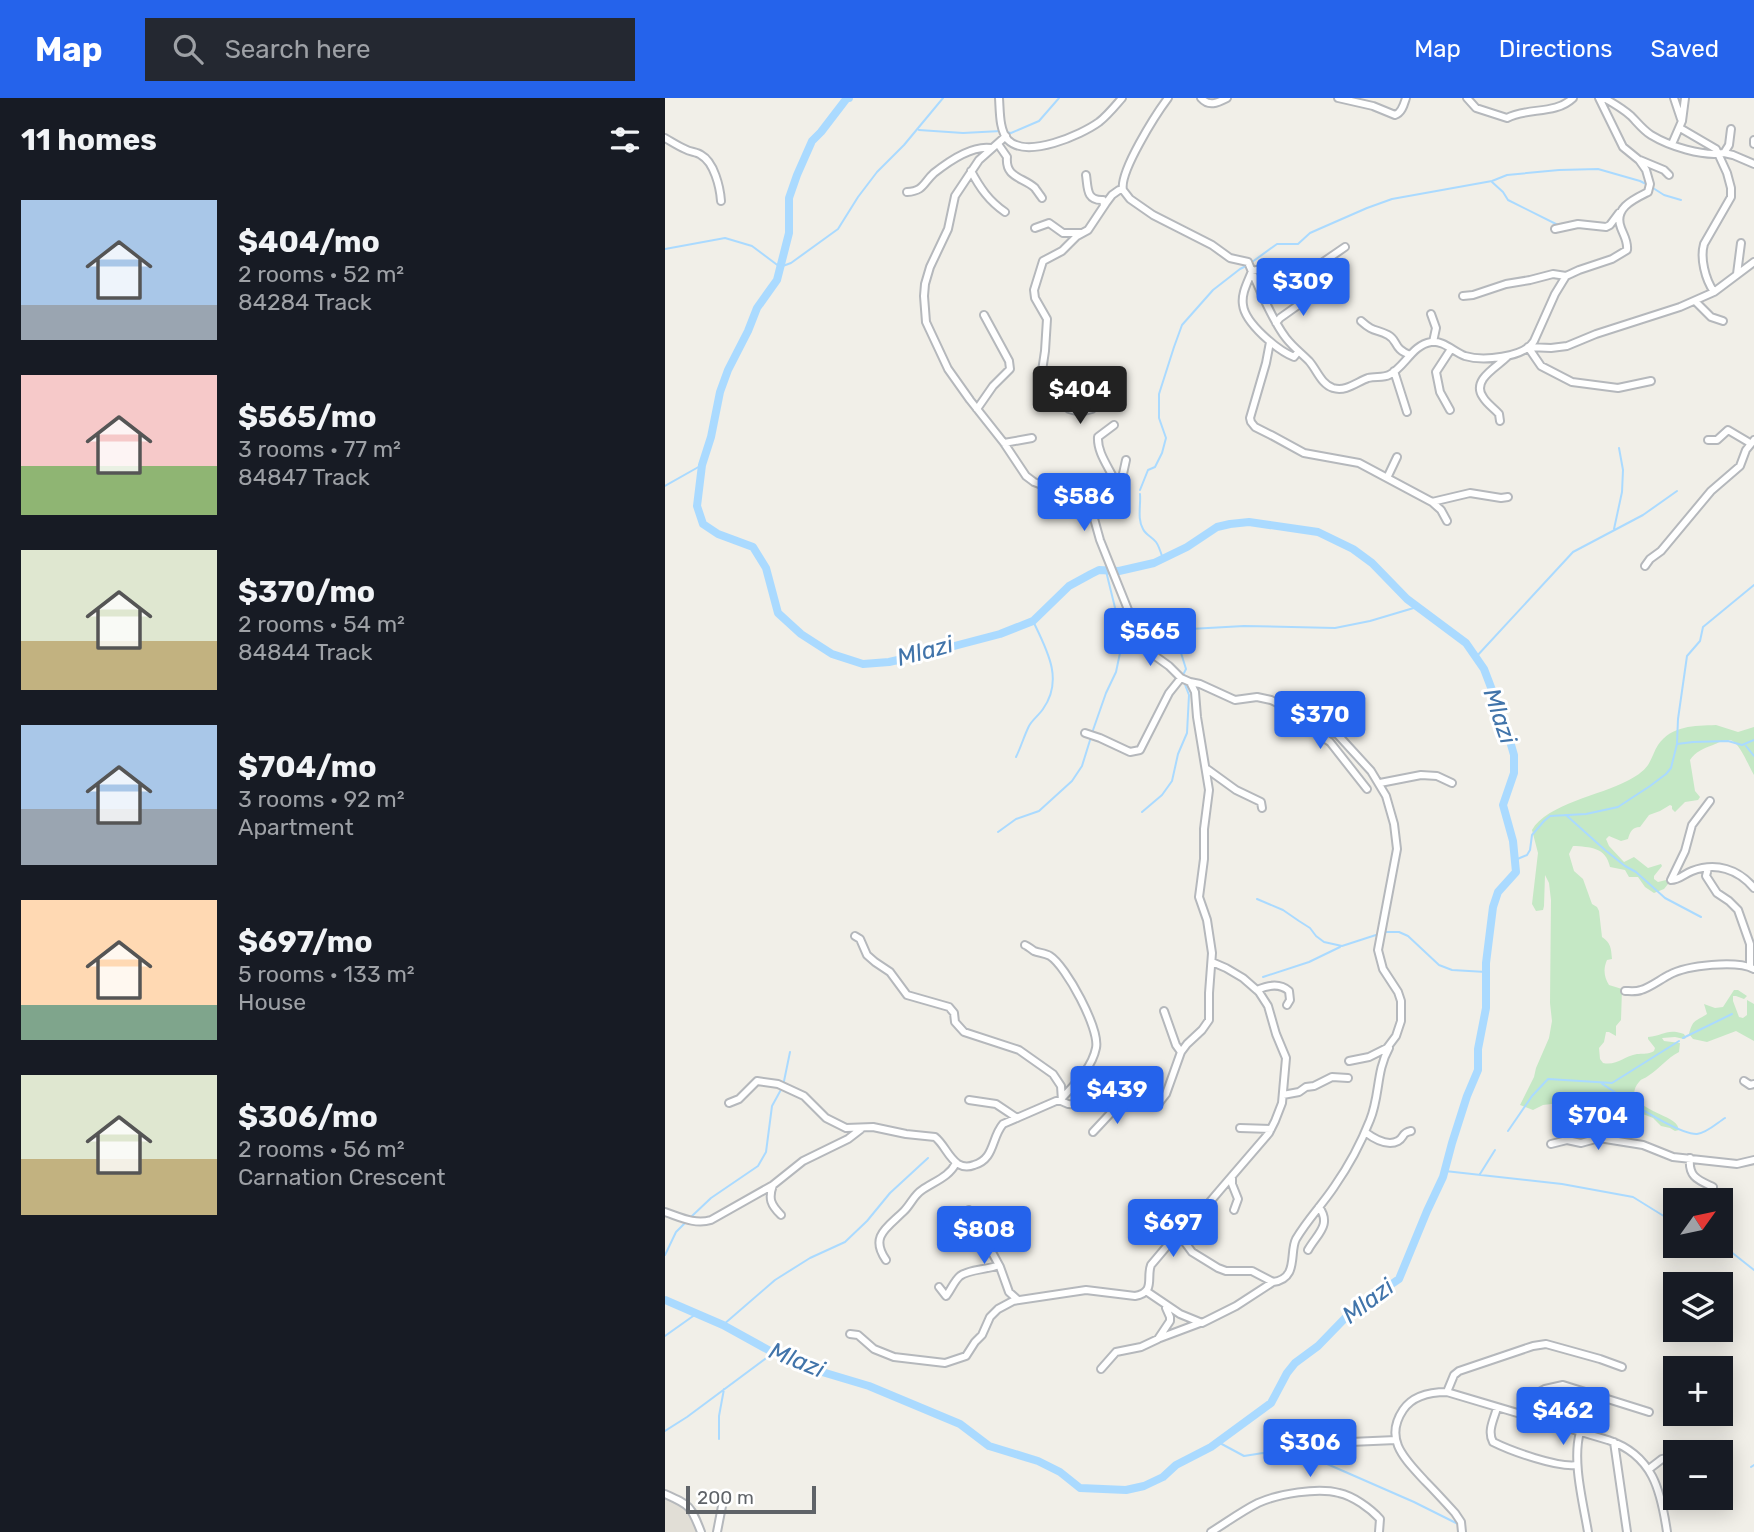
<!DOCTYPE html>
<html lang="en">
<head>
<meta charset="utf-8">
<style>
	body { margin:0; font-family:Rubik,sans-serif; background:#242831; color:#f1f3f6; height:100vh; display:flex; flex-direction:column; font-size:26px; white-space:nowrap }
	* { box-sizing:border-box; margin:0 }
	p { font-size:23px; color:#9ea1a6 }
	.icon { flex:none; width:38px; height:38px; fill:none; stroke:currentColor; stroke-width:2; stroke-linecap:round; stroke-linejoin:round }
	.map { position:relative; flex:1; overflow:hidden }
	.sheet { display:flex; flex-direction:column; background:#171b24; width:665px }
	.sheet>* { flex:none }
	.needle { width:46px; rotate:57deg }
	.buttons { position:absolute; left:998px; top:1090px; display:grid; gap:14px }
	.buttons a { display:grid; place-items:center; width:70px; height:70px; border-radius:0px; background:#171b24; box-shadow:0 4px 18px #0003; font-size:35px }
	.scale { position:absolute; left:21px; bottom:18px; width:130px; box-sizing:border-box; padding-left:7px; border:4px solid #5f6368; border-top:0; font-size:19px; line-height:24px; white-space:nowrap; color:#5f6368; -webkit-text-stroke:5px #fff; paint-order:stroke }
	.price { position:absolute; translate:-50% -60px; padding:0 16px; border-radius:7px; background:#2563eb; color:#fff; font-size:23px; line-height:46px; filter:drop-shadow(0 2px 4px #0008) }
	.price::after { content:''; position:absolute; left:50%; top:42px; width:21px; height:16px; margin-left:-10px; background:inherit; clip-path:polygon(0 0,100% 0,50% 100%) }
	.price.on { background:#222; color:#fff }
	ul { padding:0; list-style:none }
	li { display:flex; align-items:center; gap:21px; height:175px; padding:0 21px }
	li span { display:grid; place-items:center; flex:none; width:196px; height:140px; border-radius:0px; color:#555 }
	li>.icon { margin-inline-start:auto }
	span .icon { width:84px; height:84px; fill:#fffc; stroke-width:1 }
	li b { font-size:30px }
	h2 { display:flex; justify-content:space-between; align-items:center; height:84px; padding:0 21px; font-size:30px }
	header { display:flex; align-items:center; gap:42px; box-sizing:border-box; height:98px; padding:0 35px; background:#2563eb; color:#fff }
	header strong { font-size:33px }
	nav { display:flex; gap:38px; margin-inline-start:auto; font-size:24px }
	.search { width:490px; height:63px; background:#242831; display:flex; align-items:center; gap:18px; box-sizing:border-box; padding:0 24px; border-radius:0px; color:#9ea1a6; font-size:26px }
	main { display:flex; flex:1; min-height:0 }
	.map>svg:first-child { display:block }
	.education { fill:#e1ded6 }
	.green { fill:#c5e8c5 }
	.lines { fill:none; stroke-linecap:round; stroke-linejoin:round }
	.stream { stroke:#aadaff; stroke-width:2 }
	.river { stroke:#aadaff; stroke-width:8 }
	.minor-casing { stroke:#b5b8bc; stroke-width:10 }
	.minor { stroke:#fff; stroke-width:6 }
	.labels { text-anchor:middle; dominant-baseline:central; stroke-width:6; stroke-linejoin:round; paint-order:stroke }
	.water-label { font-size:24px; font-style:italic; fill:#4174aa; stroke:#fff }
</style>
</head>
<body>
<header>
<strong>Map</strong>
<div class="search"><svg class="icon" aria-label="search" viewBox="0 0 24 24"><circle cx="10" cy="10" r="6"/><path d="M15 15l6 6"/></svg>Search here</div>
<nav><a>Map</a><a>Directions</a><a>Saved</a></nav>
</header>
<main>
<section class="sheet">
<h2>11 homes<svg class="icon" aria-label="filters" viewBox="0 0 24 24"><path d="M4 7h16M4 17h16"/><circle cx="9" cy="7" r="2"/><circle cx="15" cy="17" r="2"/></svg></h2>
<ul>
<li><span style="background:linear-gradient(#a9c7e8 75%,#9aa5b1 0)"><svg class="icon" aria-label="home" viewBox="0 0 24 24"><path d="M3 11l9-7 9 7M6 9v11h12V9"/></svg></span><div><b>$404/mo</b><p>2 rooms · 52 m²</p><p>84284 Track</p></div></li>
<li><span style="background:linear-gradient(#f6c9c9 65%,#8fb573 0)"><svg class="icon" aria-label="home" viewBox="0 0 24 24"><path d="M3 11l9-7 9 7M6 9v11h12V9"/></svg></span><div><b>$565/mo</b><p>3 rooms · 77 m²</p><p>84847 Track</p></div></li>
<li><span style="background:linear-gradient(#dfe7d0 65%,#c2b280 0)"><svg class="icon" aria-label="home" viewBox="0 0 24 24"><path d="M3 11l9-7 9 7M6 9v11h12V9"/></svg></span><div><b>$370/mo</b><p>2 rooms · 54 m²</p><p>84844 Track</p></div></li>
<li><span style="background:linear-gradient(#a9c7e8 60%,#9aa5b1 0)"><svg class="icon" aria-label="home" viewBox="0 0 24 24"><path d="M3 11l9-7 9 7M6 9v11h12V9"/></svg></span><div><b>$704/mo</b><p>3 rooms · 92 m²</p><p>Apartment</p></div></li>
<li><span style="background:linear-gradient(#ffd9b3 75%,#7fa58c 0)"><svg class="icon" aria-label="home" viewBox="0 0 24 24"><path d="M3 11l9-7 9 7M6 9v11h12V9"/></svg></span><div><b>$697/mo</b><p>5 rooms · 133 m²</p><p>House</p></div></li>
<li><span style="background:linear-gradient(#dfe7d0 60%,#c2b280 0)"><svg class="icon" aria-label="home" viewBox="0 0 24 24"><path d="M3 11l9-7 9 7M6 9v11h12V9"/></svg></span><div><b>$306/mo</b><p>2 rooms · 56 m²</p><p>Carnation Crescent</p></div></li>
</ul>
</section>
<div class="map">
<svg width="1089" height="1434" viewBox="0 0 1089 1434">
	<rect width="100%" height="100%" fill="#f1efe8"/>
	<!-- education -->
	<path class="education" d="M 0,1396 L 19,1404 L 36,1434 L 0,1434 Z"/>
	<!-- green -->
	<path class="green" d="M 1051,627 L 1073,634 L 1089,629 L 1089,677 C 1084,669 1074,642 1064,642 C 1059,642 1052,645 1048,647 C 1039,650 1030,654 1025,662 L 1030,693 L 1035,699 L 1033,702 L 1020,704 L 1010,714 L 1007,711 L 1007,708 L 1005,707 L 995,713 L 984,717 L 975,729 C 967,729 965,734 963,741 L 956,743 L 944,738 L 941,741 L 944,748 L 959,764 L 969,759 L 983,770 L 996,766 L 997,768 L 989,778 L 989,781 L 993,784 L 1001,782 L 1003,786 L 999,791 L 989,795 L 980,789 L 973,779 L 964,779 L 960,772 L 945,769 C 941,749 925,749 908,748 L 904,756 L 909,773 L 918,781 L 927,806 L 932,809 L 934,813 L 937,839 C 946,845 946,850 947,861 L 942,862 C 938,871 939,879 944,887 L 957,891 L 956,922 L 951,928 L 951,938 L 944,934 L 941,934 L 939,944 L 934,950 L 935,961 L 938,965 C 952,968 959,958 972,956 C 980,955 982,957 989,953 L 990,950 L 983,941 L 983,939 C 999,938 1001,930 1019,936 L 1021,940 L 1019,941 L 1010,939 L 997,940 L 999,943 L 1015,945 L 1014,954 C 1002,960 994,971 983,978 C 979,981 977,980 974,984 C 954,1008 1004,1015 1012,1027 C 1013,1028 1013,1030 1014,1032 L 1010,1033 L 1005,1030 L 996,1028 L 988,1020 L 970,1013 L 949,1001 L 924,1001 L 906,1007 L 895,1005 L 878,1007 L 868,1012 L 855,1007 L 869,979 L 871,970 L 884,940 L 887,923 L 885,905 L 886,802 L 884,785 L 880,777 L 879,808 L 878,812 L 871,813 L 867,806 L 873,755 L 867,732 C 882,706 936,697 962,683 C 970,679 978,674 983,667 C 987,661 989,653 993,647 C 1007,627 1029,628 1051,627 Z
		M 1069,892 L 1073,892 L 1082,898 L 1079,901 L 1071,898 L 1068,898 L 1068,903 L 1074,919 L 1078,920 L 1082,917 L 1082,902 L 1089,906 L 1089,943 L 1071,933 L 1042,944 L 1028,941 L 1024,936 C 1028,921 1030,924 1042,916 L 1039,906 L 1050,910 L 1058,909 Z"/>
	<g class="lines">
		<!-- stream -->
		<path class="stream" d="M 254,32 L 298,35 L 336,33
			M 341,34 L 346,35 L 374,23 L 394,0
			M 827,84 L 838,94 L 843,102 L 895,128
			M 988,90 L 999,97 L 1016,102
			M 0,151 L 60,140 L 87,148 L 115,169 L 126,165 L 173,131 L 193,99 L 212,74 L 239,47 L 278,0
			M 587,164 L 612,146 L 633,146 L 645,135 L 654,131 L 702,110 L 727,101 L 827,83 L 842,77 L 894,72 L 933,71 L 975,83 L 983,87
			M 0,388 L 37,367
			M 475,392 L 483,372 L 490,369 L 497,355 L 501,340 L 494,320 L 494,296 L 509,249 L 517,227 L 548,192 L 575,171 L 583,167
			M 475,396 C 476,407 472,421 478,431 C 481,437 487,439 491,444 C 494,448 496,455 498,461
			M 949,431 L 957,394 L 958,372 L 954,350
			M 811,559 L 908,454 L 978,417 L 1012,393
			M 518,577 L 521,571 L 512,542 L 515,535 L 525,531 L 579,528 L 670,530 L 705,523 L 752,509
			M 427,635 L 441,595 L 451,574 L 455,555 L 455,530 L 441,473
			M 1012,645 L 1013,621 L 1022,558 L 1035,543 L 1038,529 L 1089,487
			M 1081,648 L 1089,658
			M 351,659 C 356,649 359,638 364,628 C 367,622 374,617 378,611 C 399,582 382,552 368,523
			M 477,714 L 497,697 L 507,683 L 513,656 L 522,635 L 524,597 L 519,584
			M 901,717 L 940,752 L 960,768 L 971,774 L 1000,800 L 1036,819
			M 333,734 L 351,721 L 374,713 L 407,683 L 417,668 L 426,639
			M 850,762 L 862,757 L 865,752 L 867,737 L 879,723 L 885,718 L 921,716 L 953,709 L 985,688 L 1001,676 L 1006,670 L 1012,646 L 1028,644 L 1063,643 L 1077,647 L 1089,642
			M 592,801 L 618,812 L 634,823 L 645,830 L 651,838 L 659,844 L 677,848 L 714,836
			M 720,834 L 734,834 L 743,838 L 774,867 L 787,872 L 821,874
			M 598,879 L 644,864 L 675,849
			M 1018,940 L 1067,916
			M 936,985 C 954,997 1012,1037 1032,1036 C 1042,1035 1052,1025 1060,1020
			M 843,1033 L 867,998 L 883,981 L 947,985 L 1014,943
			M 780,1073 L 897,1086 L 968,1099 L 1010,1125
			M 815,1076 L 830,1052
			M 27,1118 L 46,1100 L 93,1068 L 101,1054 L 107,1008 L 118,988 L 125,954
			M 1054,1148 L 1065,1153 L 1089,1172
			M 0,1157 L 11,1134 L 21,1124
			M 58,1227 L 110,1182 L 145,1160 L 180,1144 L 202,1123 L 225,1095 L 263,1060
			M 0,1238 L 31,1216
			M 0,1333 L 22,1319 L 108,1255
			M 54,1341 L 54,1318 L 59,1291
			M 553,1344 L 579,1358 L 598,1355 L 653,1362 L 749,1404 L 793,1426
			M 1086,1369 L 1089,1367"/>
		<!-- river -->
		<path class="river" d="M 0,1202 L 58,1227 L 127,1265 L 204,1288 L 295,1326 L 324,1348 L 373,1363 L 395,1374 L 415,1390 L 461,1392 L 479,1388 L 498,1379 L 511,1367 L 546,1349 L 606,1305 L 622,1275 L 630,1265 L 653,1248 L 686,1214 L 734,1181 L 762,1113 L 778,1079 L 787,1045 L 802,998 L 813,972 L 813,951 L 821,910 L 821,865 L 828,809 L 833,794 L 851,774 L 848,743 L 838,707 L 849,675 L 849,657 L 840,626 L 819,571 L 801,545 L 742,501 L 707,465 L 688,451 L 653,434 L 584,424 L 565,426 L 552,429 L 522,449 L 489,465 L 454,473 L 434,472 L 426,476 L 404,488 L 368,523 L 335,536 L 255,557 L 224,564 L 198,566 L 167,556 L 136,536 L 113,515 L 101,470 L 88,449 L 53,436 L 38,426 L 32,408 L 37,367 L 46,339 L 55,294 L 63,272 L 83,233 L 92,210 L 112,182 L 124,135 L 124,100 L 132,77 L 147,43 L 156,34 L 182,0 L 184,0"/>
		<!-- minor casing -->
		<g class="minor-casing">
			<path id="minor" d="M 334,0 C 335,13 334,32 343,42 C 362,61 416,37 434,24 C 443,17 450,8 457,0
				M 536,0 C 544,9 552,5 562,0
				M 673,0 L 708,8 L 730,17 C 737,15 739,6 741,0
				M 802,0 L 811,10 L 842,20 C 863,9 890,17 908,0
				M 939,0 C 948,5 958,11 966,18 C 972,24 978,32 986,37 C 1004,48 1038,59 1059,55 L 1064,47 L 1066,31
				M 1009,0 L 1016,21
				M 1015,30 L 1051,51 L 1062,75 L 1066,90 L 1066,99 L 1039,146 C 1035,160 1040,181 1049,194
				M 0,40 C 7,44 13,48 20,51 C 25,54 32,54 36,57 C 49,64 55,89 56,103
				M 1089,42 L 1089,46
				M 333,46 L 342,59 C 340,80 358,79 370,90 C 371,92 376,98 377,100
				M 1007,46 L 1017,23 L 1020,0
				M 1059,55 L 1068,57 L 1089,66
				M 975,62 L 999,72 L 1004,77
				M 306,73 C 315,90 324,103 340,114
				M 421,77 C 423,90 421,103 438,102 L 439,107
				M 458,92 L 465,101 L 488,117 L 547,147 L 565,160 L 583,164 C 592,186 607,222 621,240 C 628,249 636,255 644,263 C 652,272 656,286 668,290 C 681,294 692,284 703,280 C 710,278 718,280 724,277 C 740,269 747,247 766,244 C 778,242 789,254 800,258 C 817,263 859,260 869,243 L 890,196 L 901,178 L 914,172 L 947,161 L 962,152 C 963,143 959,138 956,130 C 948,110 969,101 983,94 L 985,86 L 981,72 L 974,62 L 958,49 L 934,0
				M 458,92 C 454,74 491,16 503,0
				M 242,94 C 259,93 258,85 269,75 C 284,63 307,47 326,50
				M 370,130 L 384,125 L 398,135 L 416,135
				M 890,131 L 913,126 L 941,129 L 945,127 L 954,115
				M 1072,176 L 1076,145
				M 798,198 L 808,197 L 841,186 L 865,182 L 888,176 L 901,178
				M 1030,203 L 1046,219 L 1058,223
				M 766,216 L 771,230 L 768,244
				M 696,223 C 708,234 711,231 723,237 C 733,242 728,251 745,257
				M 611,225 L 615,220 L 646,198
				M 605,244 L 601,265 L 585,320 L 586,324 L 590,329 L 606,337 L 639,355 L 694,365 L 767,404 L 776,412 L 782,423
				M 863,249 L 886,250 L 902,248 L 931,236 L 1015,209 L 1049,194 L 1089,164
				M 863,249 L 876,268 L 907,284 L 953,290 L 986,283
				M 633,254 L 629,259 C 612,252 580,225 578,207 C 576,195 583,184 587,173 L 611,168 L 628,181 L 632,182 L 680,149
				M 729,273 L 742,314
				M 312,311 L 328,288 L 345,271 L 344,263 L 319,217
				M 427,311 L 415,314 L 404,311 L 392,290 L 377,273 L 380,253 L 382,221 L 370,200 L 369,192 L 378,163 L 397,153 L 412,138 L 423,132 L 441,105 L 447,97 L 454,92 L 458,92
				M 785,312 L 775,294 L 771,274 L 786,251
				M 835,323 L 834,316 C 829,310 822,306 818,299 C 806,282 832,269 842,259
				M 449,327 L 433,339 C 432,354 443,368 449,381 L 449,386
				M 1043,342 L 1052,342 L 1063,332 L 1085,345
				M 339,345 L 367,340
				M 722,380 L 732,359
				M 412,392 L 421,388 L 456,385 L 461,362
				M 767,404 L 805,395 L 836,400 L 843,399
				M 980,468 L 985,461 L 996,453 L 1046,393 L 1075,368 L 1081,352 L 1089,342
				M 525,584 L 535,586 L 570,602 L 592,599 L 606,602 L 662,630 L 673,637 L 706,673 L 721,698 L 729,726 L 732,751 L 713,852 L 718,871 L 733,894 L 736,903 L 736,923 L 731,938 L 722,950 L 704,959 L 684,963
				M 624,614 L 631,621 L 665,644 L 702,691
				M 420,635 L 435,640 L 465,654 L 475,652 L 504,595 L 516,580
				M 542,671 L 571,692 L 596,704 L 597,710
				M 715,685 L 756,677 L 772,678 L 787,685
				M 1045,703 L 1027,727 L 1020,753 L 1006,782 C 1014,782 1019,776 1027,773 C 1051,764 1073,771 1089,790
				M 1043,770 L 1041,778 L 1052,795 L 1064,803 L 1073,812 L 1085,846 L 1085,869
				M 190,838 L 195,841 L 202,857 L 210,864 L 225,874 L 242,897 L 284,909 L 289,915 L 290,924 L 299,934 L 354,952 L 388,976 L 396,988 L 397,1003
				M 360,847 C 361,847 369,853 369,853 C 374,855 380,855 385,858 C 401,868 435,931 431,950 C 427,970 410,986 397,1000
				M 592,892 C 603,887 615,885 624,893 L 625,902 L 622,907
				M 960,893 C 964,893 971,894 976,892 C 984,890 996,881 1004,877 C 1022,867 1072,862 1089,871
				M 499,913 L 511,947 L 516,954
				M 1079,983 L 1085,987 L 1089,986
				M 618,997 L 634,994 L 641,989 L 649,988 L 667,979 L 683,980
				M 304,1002 L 331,1006 L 352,1020
				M 64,1005 L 74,1001 L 92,983 L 113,986 L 139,998 L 161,1020 L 181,1030 L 208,1029 L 241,1036 L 270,1039 C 279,1046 283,1059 293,1066 C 298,1069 304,1069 309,1067 C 330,1061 326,1040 338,1026 L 391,1003 L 396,1003 L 403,1006 L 415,1007 L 454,1003 L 483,1008 L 494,1005 L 501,996 L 516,954 L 522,946 L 537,932 L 544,922 L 544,895 L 547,855 L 542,822 L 534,799 L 539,761 L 539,731 L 544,692 L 532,619 L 530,594 L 525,584 L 516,580 L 504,568 L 479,550 L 476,544 L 435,442 L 423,399 L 420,396 L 412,392 L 403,393 L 385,390 L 369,384 L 361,378 L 339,345 L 305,302 L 283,271 L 261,224 L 259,198 L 260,186 L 265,169 L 283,131 L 290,98 L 314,62 L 341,38
				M 575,1030 L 606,1031
				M 428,1034 L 457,1003
				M 700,1034 C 708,1040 722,1049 733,1043 C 740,1039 736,1035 746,1033
				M 886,1046 L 902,1042 L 916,1045 L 934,1040 L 978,1047 L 1008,1059 L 1072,1066 L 1089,1062
				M 1025,1060 C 1023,1079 1033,1082 1048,1089
				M 567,1078 L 567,1086 L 573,1101 L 569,1112
				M 108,1087 C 103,1101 106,1107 116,1117
				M 304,1112 L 335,1169 L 344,1194 L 353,1202
				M 0,1114 C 15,1119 30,1127 46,1122 L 108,1087 L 138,1063 L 183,1041 L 196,1031
				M 513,1135 L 527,1154 L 553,1170 L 561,1173 L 587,1173 L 608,1184 C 634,1181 624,1154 631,1141 C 642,1122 657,1107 669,1089 C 683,1069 696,1045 705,1022 C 715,998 711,973 724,950
				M 643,1152 C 652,1136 667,1127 654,1109
				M 221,1162 C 204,1138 223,1129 239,1113 C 246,1106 249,1097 257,1092 C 270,1083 284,1079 291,1065
				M 274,1189 L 281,1198 C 286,1192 289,1183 295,1178 C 304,1171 322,1172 334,1167
				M 481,1193 L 515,1216 L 537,1225 L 571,1208 L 608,1184
				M 185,1236 L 193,1237 L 209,1251 L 229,1259 L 280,1265 L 301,1258 L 310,1244 L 317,1237 L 325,1219 L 333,1211 L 348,1203 L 421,1192 L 470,1198 C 491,1194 481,1180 486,1167 L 513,1135 L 538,1112 L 555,1092 L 604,1035 L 610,1023 L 617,1005 L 621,960 L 611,936 L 603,908 L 594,894 L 578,880 L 561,870 L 547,864
				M 495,1240 L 535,1225
				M 436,1271 L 451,1254 L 476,1249 L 493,1241 L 505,1223 L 505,1219 L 501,1210
				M 782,1294 L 789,1277 L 794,1273 L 868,1248 L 881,1246 L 935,1261 L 957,1269
				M 832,1310 C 829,1321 822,1333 828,1344 C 846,1353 893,1370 912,1367
				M 862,1317 L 865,1302 L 869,1297 L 880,1291 L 898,1287 L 984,1314
				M 915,1334 C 907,1363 918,1404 923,1434
				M 949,1344 L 962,1434
				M 662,1345 L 731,1342
				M 1055,1369 L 1062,1375
				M 984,1371 L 997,1361 L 1010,1358
				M 0,1396 C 25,1407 26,1408 36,1434
				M 52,1434 L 58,1403
				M 546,1434 C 562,1424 577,1413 593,1405 C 613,1396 653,1389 674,1395 C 688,1398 705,1410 715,1421 L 714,1434
				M 797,1434 L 796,1424 L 790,1415 C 780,1404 770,1393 760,1383 C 741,1362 718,1342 738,1312 C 748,1297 765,1294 782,1294 L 943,1342 C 988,1357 996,1393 1002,1434"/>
		</g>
		<!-- minor -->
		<use href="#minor" class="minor"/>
	</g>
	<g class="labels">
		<!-- water labels -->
		<g class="water-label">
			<text transform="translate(260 553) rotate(-15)">Mlazi</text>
			<text transform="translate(835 618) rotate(71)">Mlazi</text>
			<text transform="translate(703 1203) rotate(-37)">Mlazi</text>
			<text transform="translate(132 1262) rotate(22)">Mlazi</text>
		</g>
	</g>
</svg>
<div class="buttons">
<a><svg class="needle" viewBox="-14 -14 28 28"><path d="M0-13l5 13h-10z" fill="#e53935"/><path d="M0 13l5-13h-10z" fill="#9ea1a6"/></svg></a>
<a><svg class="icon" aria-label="layers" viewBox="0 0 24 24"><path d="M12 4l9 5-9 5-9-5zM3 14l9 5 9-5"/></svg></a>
<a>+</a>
<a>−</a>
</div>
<div class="scale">200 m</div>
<b class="price" style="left:638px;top:220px">$309</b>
<b class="price on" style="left:415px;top:328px">$404</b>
<b class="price" style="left:419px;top:435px">$586</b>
<b class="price" style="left:485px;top:570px">$565</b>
<b class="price" style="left:655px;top:653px">$370</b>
<b class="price" style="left:452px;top:1028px">$439</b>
<b class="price" style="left:933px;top:1054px">$704</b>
<b class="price" style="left:508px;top:1161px">$697</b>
<b class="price" style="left:319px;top:1168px">$808</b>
<b class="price" style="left:898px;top:1349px">$462</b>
<b class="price" style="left:645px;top:1381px">$306</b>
</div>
</main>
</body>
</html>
